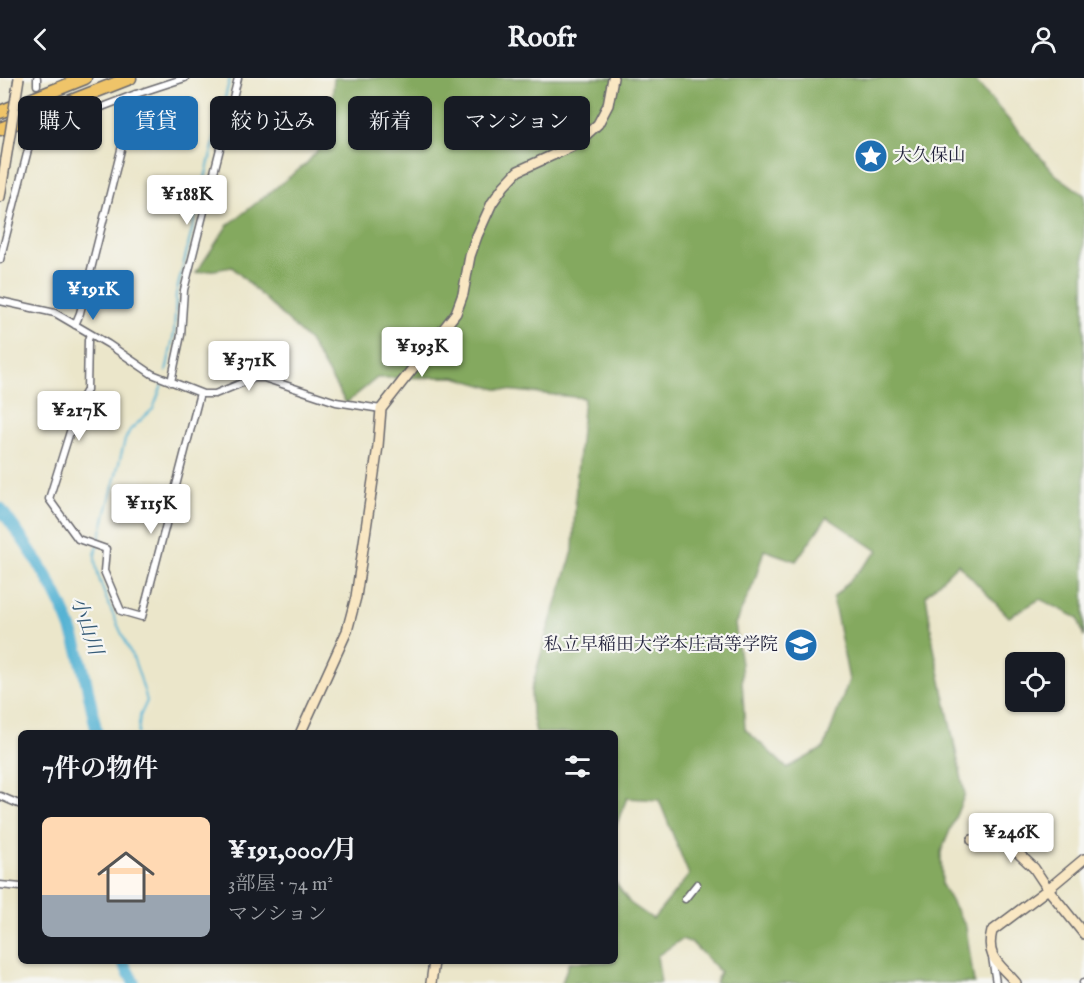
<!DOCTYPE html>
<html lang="ja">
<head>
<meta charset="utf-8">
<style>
	body { margin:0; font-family:"IM FELL English","Noto Serif JP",serif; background:#20242c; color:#f1f3f6; height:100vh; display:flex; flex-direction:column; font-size:22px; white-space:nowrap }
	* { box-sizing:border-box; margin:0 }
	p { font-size:20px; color:#9ea1a6 }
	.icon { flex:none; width:33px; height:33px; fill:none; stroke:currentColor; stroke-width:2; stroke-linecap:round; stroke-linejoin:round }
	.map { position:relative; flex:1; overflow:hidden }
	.sheet { position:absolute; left:18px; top:652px; width:600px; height:234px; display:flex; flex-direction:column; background:#171b24; border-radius:9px; box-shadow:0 2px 4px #0004 }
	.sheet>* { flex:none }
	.banner { position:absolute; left:18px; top:18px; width:600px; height:54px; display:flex; gap:12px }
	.fabs { position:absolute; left:1005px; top:574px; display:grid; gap:12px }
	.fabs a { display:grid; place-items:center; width:60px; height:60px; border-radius:9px; background:#171b24; box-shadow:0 2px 4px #0004; font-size:30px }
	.price { position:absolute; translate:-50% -51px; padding:0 14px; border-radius:6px; background:#fff; color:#222; font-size:20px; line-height:39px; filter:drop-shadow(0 2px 3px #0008) }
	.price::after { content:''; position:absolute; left:50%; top:36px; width:18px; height:14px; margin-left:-9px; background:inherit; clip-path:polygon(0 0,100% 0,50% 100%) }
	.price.current { background:#1f6fb2; color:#fff }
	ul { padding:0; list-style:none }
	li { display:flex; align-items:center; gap:18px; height:150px; padding:0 24px }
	li span { display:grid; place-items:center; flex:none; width:168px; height:120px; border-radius:9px; color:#555 }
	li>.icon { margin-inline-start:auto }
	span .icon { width:72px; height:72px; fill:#fffc; stroke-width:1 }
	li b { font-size:26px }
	h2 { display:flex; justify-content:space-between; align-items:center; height:72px; padding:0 24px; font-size:26px }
	.tag { padding:0 21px; border-radius:9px; background:#171b24; box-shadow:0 2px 4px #0004; font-size:21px; line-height:54px }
	.tag.current { background:#1f6fb2; color:#fff }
	header { display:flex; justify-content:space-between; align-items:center; height:78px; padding:0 24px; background:#171b24; font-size:27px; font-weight:800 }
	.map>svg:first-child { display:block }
	.forest { fill:#84a95e; stroke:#53664c; stroke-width:1.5; fill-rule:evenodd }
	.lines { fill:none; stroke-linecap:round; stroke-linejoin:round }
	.stream { stroke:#55b2d3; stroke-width:2 }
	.river { stroke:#55b2d3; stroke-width:12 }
	.street-tunnel { stroke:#c3bfad; stroke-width:6; stroke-dasharray:6 3; stroke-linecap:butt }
	.street-casing { stroke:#68676d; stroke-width:9 }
	.secondary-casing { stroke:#68676d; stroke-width:12 }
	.highway-casing { stroke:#68676d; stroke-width:15 }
	.street { stroke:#fff; stroke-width:6 }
	.secondary { stroke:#f9e7c3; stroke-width:9 }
	.highway { stroke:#efc469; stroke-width:12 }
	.secondary-bridge-casing { stroke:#68676d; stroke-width:12; stroke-linecap:butt }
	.secondary-bridge { stroke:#f9e7c3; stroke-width:9 }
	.labels { text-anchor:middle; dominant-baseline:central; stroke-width:4.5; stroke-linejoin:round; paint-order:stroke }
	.poi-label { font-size:18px; fill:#22223b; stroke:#f6f6f2; text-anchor:start }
	.water-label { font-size:20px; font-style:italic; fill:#365c78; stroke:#f6f6f2 }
</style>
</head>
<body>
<header><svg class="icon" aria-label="back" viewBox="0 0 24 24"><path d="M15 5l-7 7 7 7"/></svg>Roofr<svg class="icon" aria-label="person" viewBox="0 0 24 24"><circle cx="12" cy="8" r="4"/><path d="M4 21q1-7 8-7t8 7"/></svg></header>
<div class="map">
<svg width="1084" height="905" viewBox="0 0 1084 905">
	<rect width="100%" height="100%" fill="#f6f6f2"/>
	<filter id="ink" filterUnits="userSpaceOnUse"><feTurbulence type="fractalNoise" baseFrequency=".0167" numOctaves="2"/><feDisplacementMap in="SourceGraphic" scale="12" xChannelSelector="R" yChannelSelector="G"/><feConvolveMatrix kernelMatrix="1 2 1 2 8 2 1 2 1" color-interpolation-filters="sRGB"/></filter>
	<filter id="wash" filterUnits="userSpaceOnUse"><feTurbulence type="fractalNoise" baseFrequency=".008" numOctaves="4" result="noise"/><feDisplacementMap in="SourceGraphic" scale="24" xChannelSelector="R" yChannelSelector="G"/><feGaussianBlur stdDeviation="1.35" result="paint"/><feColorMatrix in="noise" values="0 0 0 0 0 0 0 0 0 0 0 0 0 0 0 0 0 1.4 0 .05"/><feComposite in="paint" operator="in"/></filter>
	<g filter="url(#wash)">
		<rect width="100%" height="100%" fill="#ebe6ca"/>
		<!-- forest -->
		<path class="forest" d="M 334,0 L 973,0 L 1055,96 L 1084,117 L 1084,559 L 1078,540 L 1040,521 L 1009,539 L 958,486 L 926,517 L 934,570 L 965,716 L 941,774 L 942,807 L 966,849 L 974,905 L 715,905 L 720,894 L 692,865 L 682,861 L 657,878 L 661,905 L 562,905 L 569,884 L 615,884 L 615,804 L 630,825 L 653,841 L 689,797 L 659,722 L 627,720 L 615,750 L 615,656 L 536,655 L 532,637 L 531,613 L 547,554 L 573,473 L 576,406 L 584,320 L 496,311 L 455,299 L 377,300 L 346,325 L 309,263 L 232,189 L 196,195 L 227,148 L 306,86 L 329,59 ZM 827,439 L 878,473 L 833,520 L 849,602 L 824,670 L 787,690 L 745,651 L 741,586 L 735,546 L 754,505 L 764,472 L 796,483 Z"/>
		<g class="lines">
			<!-- stream -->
			<path class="stream" d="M 166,294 L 174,255 L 176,216 L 230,0
				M 138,656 L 140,638 L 147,623 C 143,609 139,595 134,582 C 123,557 94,502 95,477 L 125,362 L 130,352 L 153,331 L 162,307"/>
			<!-- river -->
			<path class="river" d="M 0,430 C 25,464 51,500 67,540 C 82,576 89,617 97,656
				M 123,884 L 134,905"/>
		</g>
	</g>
	<g filter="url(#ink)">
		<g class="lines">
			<!-- street-tunnel -->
			<path class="street-tunnel" d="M 33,39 L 37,7"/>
			<!-- street casing -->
			<g class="street-casing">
				<path id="street" d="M 37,7 L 37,0
					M 32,56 L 133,17 L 185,0
					M 0,182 L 32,56 L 32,48
					M 0,223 L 55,235 L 108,266 L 152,296 L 203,316 L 215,316 L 254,300 L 264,300 L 336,324 L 381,331
					M 75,247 L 80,235 L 135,16
					M 90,256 L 88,262 L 87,312 L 78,328 L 49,421 L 78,461 L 106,471 L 104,493 L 121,533 L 142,539 L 200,315
					M 171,304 L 181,257 L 184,212 L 238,0
					M 0,718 L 21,727
					M 0,807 L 21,809
					M 685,821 L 697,806
					M 992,879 L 996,905
					M 1083,905 L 1084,905"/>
			</g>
			<!-- secondary casing -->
			<g class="secondary-casing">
				<path id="secondary" d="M 0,119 L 6,81
					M 300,656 L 347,553 L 356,519 L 378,368 L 381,331 L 456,235 L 463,216 L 470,178 L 477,158 L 492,125 L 504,108 L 518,93 L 575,67 L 598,46 L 608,27 L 613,0
					M 972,762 L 1005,767 L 1017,774 L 1034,790 L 1048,811 L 1084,856
					M 431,905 L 434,884
					M 1016,905 C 1000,886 985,880 992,853 L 1048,811 L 1084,781"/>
			</g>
			<!-- highway casing -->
			<g class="highway-casing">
				<path id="highway" d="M 0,34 L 85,0
					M 0,51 L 130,0"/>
			</g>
			<!-- street -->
			<use href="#street" class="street"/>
			<!-- secondary -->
			<use href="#secondary" class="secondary"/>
			<!-- highway -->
			<use href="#highway" class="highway"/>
			<!-- secondary-bridge casing -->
			<g class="secondary-bridge-casing">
				<path id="secondary-bridge" d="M 6,81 L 19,0"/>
			</g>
			<!-- secondary-bridge -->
			<use href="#secondary-bridge" class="secondary-bridge"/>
		</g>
	</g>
	<!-- icons -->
	<defs>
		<g id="sight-disc" transform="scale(1.725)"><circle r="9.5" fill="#1f6fb2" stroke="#f6f6f2"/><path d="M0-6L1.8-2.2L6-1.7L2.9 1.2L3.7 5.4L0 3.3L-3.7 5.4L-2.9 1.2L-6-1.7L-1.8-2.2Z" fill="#fff"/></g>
		<g id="school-disc" transform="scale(1.725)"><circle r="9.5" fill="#1f6fb2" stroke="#f6f6f2"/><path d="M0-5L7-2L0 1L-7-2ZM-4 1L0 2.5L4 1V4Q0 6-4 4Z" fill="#fff"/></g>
	</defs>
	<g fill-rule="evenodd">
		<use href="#sight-disc" x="871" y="78"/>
		<use href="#school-disc" x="801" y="567"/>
	</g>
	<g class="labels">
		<!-- poi labels -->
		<g class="poi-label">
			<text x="894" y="78">大久保山</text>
			<text x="778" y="567" text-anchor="end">私立早稲田大学本庄高等学院</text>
		</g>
		<!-- water labels -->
		<g class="water-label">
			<text transform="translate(86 548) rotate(71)">小山川</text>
		</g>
	</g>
</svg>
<div class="fabs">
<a><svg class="icon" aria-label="locate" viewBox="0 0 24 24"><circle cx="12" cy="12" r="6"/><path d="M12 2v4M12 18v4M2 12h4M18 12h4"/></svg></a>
</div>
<b class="price" style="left:187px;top:148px">¥188K</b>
<b class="price current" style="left:93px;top:243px">¥191K</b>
<b class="price" style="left:422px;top:300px">¥193K</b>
<b class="price" style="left:249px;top:314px">¥371K</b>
<b class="price" style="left:79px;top:364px">¥217K</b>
<b class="price" style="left:151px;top:457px">¥115K</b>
<b class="price" style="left:1011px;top:786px">¥246K</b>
<div class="banner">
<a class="tag">購入</a>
<a class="tag current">賃貸</a>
<a class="tag">絞り込み</a>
<a class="tag">新着</a>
<a class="tag">マンション</a>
</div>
<section class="sheet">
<h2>7件の物件<svg class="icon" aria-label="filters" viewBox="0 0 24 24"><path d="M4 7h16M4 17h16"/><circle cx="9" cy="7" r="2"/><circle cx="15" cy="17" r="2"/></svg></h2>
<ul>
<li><span style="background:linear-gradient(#ffd9b3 65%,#9aa5b1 0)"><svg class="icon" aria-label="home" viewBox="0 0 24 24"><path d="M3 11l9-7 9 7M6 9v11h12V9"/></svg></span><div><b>¥191,000/月</b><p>3部屋 · 74 m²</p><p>マンション</p></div></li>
</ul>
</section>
</div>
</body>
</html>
